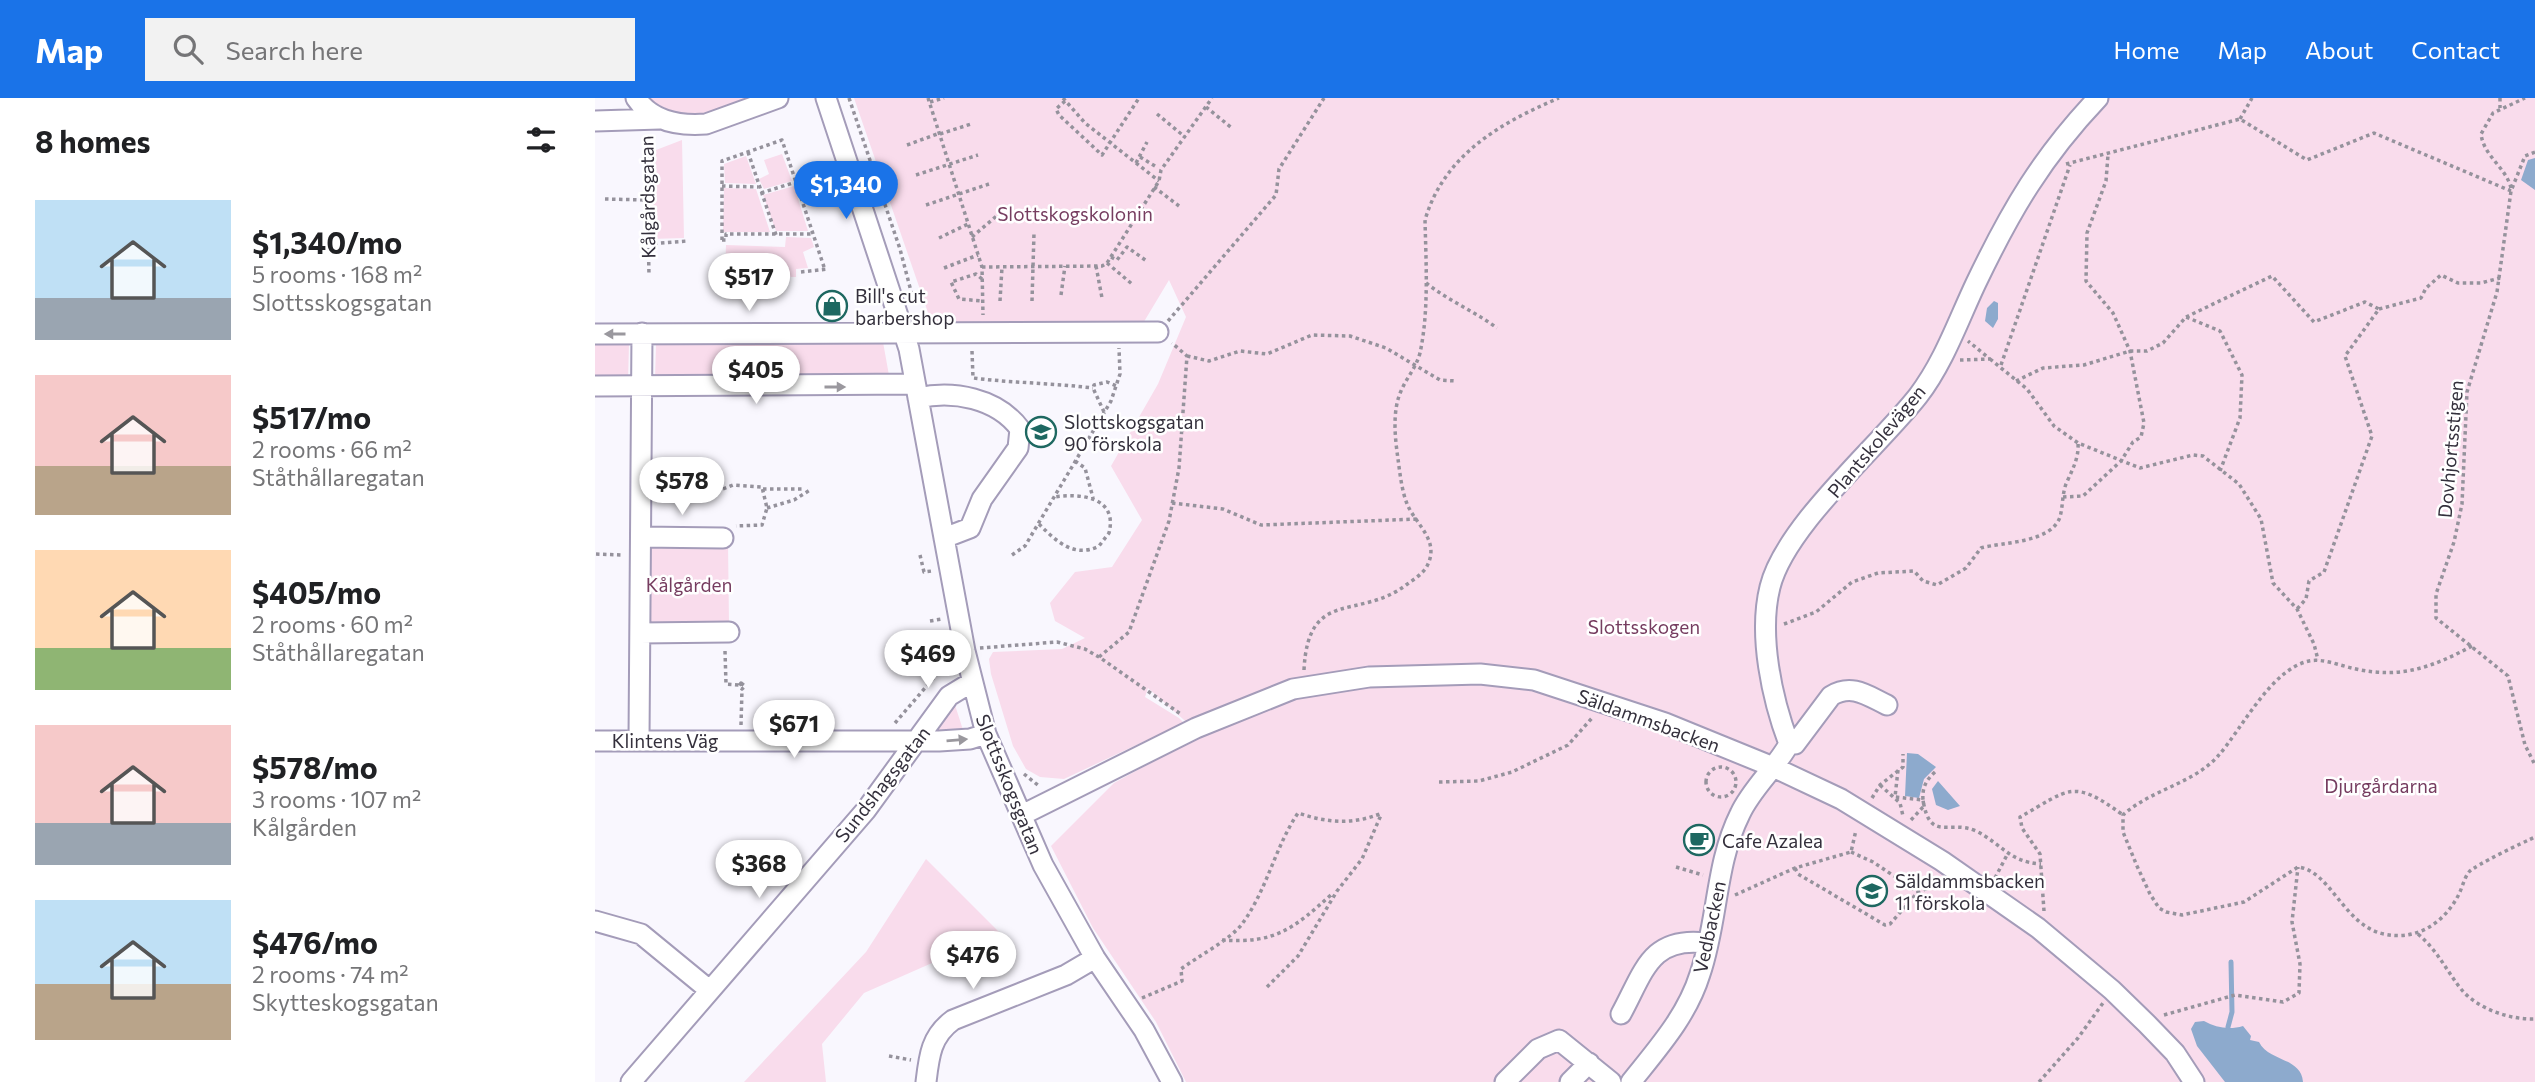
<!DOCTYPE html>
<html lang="en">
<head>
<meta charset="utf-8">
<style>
	body { margin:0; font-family:Commissioner,sans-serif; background:#f2f2f2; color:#202124; height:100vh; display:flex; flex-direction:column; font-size:26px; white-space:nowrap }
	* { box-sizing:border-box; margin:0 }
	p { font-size:23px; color:#757577 }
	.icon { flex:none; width:38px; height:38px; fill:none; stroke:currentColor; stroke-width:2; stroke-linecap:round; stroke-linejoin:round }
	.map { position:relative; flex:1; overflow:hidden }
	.side { display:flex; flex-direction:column; background:#fff; width:595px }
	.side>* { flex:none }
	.price { position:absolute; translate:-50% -60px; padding:0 16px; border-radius:24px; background:#fff; color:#222; font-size:23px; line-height:46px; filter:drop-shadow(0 2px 4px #0008) }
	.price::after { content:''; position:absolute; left:50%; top:42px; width:21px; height:16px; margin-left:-10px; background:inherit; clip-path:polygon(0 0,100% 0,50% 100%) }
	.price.selected { background:#1a73e8; color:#fff }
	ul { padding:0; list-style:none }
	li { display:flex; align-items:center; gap:21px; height:175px; padding:0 35px }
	li span { display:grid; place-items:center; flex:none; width:196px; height:140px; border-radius:0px; color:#555 }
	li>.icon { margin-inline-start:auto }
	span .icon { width:84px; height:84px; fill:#fffc; stroke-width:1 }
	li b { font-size:30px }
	h2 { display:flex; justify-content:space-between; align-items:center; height:84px; padding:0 35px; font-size:30px }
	header { display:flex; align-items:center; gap:42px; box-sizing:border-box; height:98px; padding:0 35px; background:#1a73e8; color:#fff }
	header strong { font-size:33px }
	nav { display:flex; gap:38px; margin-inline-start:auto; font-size:24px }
	.search { width:490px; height:63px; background:#f2f2f2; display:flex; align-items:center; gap:18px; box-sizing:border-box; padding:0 24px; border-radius:0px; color:#757577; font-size:26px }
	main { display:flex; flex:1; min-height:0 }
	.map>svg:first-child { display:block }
	.green { fill:#f9dcec }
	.water { fill:#8daacd }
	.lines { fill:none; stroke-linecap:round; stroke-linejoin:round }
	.stream { stroke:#8daacd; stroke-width:5 }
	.minor-casing { stroke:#a49cb9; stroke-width:23 }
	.path { stroke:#95929c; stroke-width:3.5; stroke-dasharray:3.5 3.5; stroke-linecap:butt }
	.minor { stroke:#fff; stroke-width:19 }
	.oneway { fill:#9a989e }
	.labels { text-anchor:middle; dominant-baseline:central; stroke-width:5; stroke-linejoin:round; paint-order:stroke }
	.street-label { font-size:19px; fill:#34303c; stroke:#fff }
	.park-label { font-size:19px; fill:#763d60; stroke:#fff }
	.poi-label { font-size:19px; fill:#34303c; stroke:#fff; text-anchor:start }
</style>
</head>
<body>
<header>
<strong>Map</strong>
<div class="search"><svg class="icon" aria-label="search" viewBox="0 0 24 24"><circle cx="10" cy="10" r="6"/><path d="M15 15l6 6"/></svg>Search here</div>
<nav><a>Home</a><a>Map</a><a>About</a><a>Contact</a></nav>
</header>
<main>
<section class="side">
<h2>8 homes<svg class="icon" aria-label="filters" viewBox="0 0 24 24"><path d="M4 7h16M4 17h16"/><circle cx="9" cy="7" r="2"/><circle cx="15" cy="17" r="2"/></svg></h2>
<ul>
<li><span style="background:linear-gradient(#bfe0f5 70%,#9aa5b1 0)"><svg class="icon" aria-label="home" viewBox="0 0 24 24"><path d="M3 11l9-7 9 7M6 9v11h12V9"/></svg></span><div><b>$1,340/mo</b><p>5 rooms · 168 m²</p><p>Slottsskogsgatan</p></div></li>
<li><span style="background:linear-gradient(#f6c9c9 65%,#b9a48a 0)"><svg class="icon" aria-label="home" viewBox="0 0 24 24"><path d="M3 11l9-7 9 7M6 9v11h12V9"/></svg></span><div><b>$517/mo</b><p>2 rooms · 66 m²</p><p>Ståthållaregatan</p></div></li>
<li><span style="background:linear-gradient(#ffd9b3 70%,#8fb573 0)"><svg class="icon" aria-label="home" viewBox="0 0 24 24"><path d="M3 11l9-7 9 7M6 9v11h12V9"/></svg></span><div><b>$405/mo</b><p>2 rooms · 60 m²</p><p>Ståthållaregatan</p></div></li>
<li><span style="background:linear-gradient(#f6c9c9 70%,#9aa5b1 0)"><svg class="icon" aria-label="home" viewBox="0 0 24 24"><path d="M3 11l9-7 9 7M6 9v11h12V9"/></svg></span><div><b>$578/mo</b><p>3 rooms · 107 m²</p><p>Kålgården</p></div></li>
<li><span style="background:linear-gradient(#bfe0f5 60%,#b9a48a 0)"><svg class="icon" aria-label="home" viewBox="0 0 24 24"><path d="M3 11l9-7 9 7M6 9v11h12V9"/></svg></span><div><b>$476/mo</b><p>2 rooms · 74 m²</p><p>Skytteskogsgatan</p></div></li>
</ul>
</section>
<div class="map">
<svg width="1940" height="984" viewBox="0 0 1940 984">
	<rect width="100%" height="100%" fill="#f9f7fe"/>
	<!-- green -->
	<path class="green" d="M 53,0 L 166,0 C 126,12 90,28 53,0 Z
		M 259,0 L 1940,0 L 1940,984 L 591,984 L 561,924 L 498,830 L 456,748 L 519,685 L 606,637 L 553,590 L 550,599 L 584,620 L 588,624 L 586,626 L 469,681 L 445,679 L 431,671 L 418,648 L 396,576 L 394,561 L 398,554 L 467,551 L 490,540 L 460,523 L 455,505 L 480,474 L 517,469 L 547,422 L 516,368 L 563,286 L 591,219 L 574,182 L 544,232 L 338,229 Z
		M 87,42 L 89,140 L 56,141 L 56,60 L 61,52 Z
		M 187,56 L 197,83 L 169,91 L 164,81 L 174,76 L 169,62 Z
		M 151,58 L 161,86 L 130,85 L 129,66 Z
		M 199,88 L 213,133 L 181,133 L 168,97 Z
		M 129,90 L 161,91 L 175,134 L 128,134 Z
		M 191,139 L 216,140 L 219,149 L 208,154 L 213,170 L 201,171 L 201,179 L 130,178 L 131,147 L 190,149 Z
		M 288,244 L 295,283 L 60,282 L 61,246 Z
		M 0,246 L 34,246 L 33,284 L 0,283 Z
		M 133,445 L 134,526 L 56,527 L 55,446 Z
		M 360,607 L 369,635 L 342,633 L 341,632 Z
		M 331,761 L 405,835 L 269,895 L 227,946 L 231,984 L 149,984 L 271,854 Z"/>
	<!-- water -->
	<path class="water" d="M 1940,60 L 1940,92 L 1926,82 L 1933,62 Z
		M 1399,203 L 1403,205 L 1403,221 L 1398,230 L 1390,223 L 1392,210 Z
		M 1312,655 L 1323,656 L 1341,669 L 1329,681 L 1324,700 L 1310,698 Z
		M 1343,683 L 1365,708 L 1353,712 L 1341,707 L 1337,691 Z
		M 1609,923 C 1621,930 1635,932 1648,928 L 1656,938 L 1655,942 L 1664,944 C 1674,964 1706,959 1708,984 L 1630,984 L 1602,948 L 1596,931 L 1600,924 Z"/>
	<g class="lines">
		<!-- stream -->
		<path class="stream" d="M 1633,929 L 1637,914 L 1636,864"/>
		<!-- minor casing -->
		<g class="minor-casing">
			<path id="minor" d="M 41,0 C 57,24 85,28 111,26 L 183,0
				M 231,0 L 314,251 L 370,553 L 391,636 L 448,767 L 500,860 L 549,932 L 577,984
				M 0,23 L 65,21
				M 0,236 L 563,234
				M 0,288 L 320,286
				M 323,300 C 358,292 402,300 425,331 L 423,350 L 387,401 L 375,430 L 349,440
				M 46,439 L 128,440
				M 45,535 L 134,534
				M 44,642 L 47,235
				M 0,643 L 344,643 L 375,641 L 391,636
				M 1194,646 L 1200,646 L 1236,598 C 1257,585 1273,598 1292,607
				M 427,717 L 601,630 L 698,591 L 774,579 L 885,576 L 939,582 L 1070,625 L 1178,669 L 1246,701 L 1347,763 L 1443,830 L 1517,892 L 1552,926 L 1580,955 L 1599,984
				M 0,823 L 46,836 L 113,891
				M 1026,916 C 1049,874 1055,838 1111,845
				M 36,984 L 271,712 L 354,598 L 377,584
				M 331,984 C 334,958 336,938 358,922 L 471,877 L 500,860
				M 910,984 L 943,951 L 964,942 L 1016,984
				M 975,984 L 994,965
				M 1036,984 C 1063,950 1092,918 1105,876 C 1123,824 1120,766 1145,716 C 1157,690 1180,671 1194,646 C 1177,601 1163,537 1175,489 C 1190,428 1283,349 1323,298 C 1349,264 1363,223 1381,185 C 1416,112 1447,59 1503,0"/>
		</g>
		<!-- path -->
		<path class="path" d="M 254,0 L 305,151 L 317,197
			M 333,0 L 387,169 L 388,217
			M 468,0 L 490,25 L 564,83
			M 1905,0 L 1905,10
			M 470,3 L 461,11 L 464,17 L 507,57 L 544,0
			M 335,4 L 349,0
			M 611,9 L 638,31
			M 562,16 L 590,39
			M 1645,21 L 1657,0
			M 345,36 L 376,26
			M 51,38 L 54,177
			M 312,47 L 345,35
			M 153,54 L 181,137
			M 1940,54 L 1930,58 L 1916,93 L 1902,194 L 1872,294 L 1867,406 L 1859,444 L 1841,496 L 1841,520 L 1913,578 L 1930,647 L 1940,667
			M 545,59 L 560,68
			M 541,65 L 552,44
			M 1471,66 L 1645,21 L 1712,62 L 1779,35 L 1916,93
			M 321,77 L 383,57
			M 127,88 L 163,89
			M 559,89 L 584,108
			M 1916,90 C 1911,69 1889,59 1886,36 L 1898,15 L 1930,0
			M 166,95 L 201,84
			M 10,101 L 51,102
			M 331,107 L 394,86
			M 377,139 L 405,115
			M 344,140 L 373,126
			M 127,142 L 127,63 L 187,42 L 230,172
			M 127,142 L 131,142 L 131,136 L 218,136
			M 52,146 L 92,143
			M 516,159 L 522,162 L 532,149 L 553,164
			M 512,165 L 537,186
			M 501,168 L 507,200
			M 387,169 L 507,168 L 512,165 L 564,83 L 566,72 L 617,0
			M 349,170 L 383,157
			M 206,174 L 233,171
			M 145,180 L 145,183
			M 387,181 L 381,176 L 356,184 L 364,201 L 388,203
			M 831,185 C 854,203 879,213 902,230
			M 466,197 L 470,168
			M 405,203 L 407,169
			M 437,203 L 439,135
			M 1784,211 L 1826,200 L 1831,190 L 1846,177 L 1863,185 L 1886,185 L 1905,180
			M 1591,219 L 1677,178 L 1719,224 L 1770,204 L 1784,211 L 1750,258 L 1777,338 L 1729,474 L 1714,483 L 1711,501 L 1702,511
			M 573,223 L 681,97 L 684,71 L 729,0
			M 176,251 L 176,271
			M 377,253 L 378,280 C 418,285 457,285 498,290
			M 592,258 L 614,263 L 645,253 L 672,256 L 717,237 L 755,238 L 791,250 L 845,282 L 861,283
			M 1395,261 L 1432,291 L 1459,328 L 1483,345 L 1545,370 L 1598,357 L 1608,358 L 1644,386 L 1666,421 L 1678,485 L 1702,511 L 1719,546 L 1723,562
			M 1365,262 L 1395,261 L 1373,243
			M 1406,267 L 1475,67
			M 1421,283 L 1448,270 L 1489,267 L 1535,253 L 1552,253 L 1568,245 L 1591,219 L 1625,233 L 1647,277 L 1645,320 L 1625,373
			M 509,314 L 498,290 L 499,287 L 512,284 L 522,288
			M 480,363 L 490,370 L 498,400
			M 128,391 L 138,387 L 167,389 L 172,410 L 167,427 L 141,428
			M 168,391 L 207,391
			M 1468,399 L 1488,398 L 1526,363 L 1538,344 L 1546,339 L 1549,325 L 1535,253 L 1518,215 L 1491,183 L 1492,135 L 1511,83 L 1513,57
			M 577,405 L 628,411 L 666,427 L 823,421
			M 172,410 L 199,402 L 215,392
			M 444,426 C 460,442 479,461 504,448 L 514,435 C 523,399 486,395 459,399
			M 1,456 L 27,457
			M 325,457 L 329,474 L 337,473
			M 417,457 L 430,448 L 516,303 L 525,276 L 524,250
			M 335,523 L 347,521
			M 1189,526 L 1221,514 L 1257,484 L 1283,475 L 1319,473 L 1328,483 L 1342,487 L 1371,470 L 1386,450 C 1408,444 1456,445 1465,419 C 1468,408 1467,397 1471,386 C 1477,372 1484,361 1483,345
			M 1877,548 C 1838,569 1806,581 1761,571 C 1746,568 1728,560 1714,563 C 1676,571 1647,631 1623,658 C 1598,686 1555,692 1528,717 L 1528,734 L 1542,768 L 1555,796 L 1564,810 L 1571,814 L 1587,817 L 1649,804 L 1703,769 C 1736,773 1749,828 1789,836 C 1821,843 1848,826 1863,798 C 1867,791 1869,780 1874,774 C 1880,767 1929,744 1940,739
			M 385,550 L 462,544 L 490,551 L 504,559 L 587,617
			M 130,553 L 131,586 L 144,587
			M 504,559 L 534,534 L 574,423 L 584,370 L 592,258 L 577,245
			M 709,572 C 713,489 763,523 811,487 C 818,482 826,477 831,470 C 846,444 823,429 813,408 C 807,395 805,376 803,361 C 800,340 797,313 806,293 C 812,279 821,270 825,255 C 834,213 831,166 830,122 C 849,57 905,25 964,0
			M 146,585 L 150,588 L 147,591 L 144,588 Z
			M 300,625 L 354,562
			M 146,627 L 147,591
			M1111 684a15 15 0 1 1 30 0a15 15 0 1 1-30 0Z
			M 1303,672 L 1300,699 L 1328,702 L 1329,708 L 1316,722
			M 1340,674 C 1331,682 1327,690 1328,702 C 1335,745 1354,721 1381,733 C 1407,746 1414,764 1446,766
			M 429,676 L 444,688
			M 844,684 L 884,683 L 917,674 L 973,647 L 997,620
			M 1285,687 L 1305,705 L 1308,718
			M 1277,700 L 1285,687 L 1308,669 L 1308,656
			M 1256,754 L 1278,764 L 1323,794
			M 1081,769 L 1108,777
			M 1200,770 L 1203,776 L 1290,827 L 1295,826 L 1323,794 L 1349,784
			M 1400,780 L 1412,757
			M 1140,797 L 1200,770 L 1256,754 L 1261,732
			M 1449,813 L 1445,756 L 1427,730 L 1425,719 C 1475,691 1477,680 1528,717
			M 1823,836 C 1843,853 1851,872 1866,891 C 1882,911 1916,922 1940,921
			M 627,842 C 681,846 699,830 737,796
			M 672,889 L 703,858 L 742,793 L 767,761 L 786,717
			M 547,900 L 587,883 L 586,871 C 602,859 636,841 647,826 C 672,792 680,749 703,715 C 733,725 758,727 787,715
			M 1569,917 L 1640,897 L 1688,904 L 1704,895 L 1705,866 L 1697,824 L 1703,769
			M 294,958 L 316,962
			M 1444,984 L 1483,940 L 1508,905"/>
		<!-- minor -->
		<use href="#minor" class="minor"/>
	</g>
	<!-- one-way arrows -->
	<defs><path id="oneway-solid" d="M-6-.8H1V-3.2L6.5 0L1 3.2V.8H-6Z" transform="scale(1.75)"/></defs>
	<g class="oneway">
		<use href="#oneway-solid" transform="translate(20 236) rotate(180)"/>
		<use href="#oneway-solid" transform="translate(240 289)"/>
		<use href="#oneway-solid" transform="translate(362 642) rotate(-5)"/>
	</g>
	<!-- icons -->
	<defs>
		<g id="shop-ring" transform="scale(1.575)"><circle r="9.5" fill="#fff" stroke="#1e6861" stroke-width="1.5"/><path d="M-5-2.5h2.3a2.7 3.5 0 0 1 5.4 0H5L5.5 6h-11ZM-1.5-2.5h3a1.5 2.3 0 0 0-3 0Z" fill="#1e6861"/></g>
		<g id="school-ring" transform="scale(1.575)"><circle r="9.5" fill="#fff" stroke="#1e6861" stroke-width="1.5"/><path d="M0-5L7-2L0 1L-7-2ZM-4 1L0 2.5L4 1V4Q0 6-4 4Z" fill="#1e6861"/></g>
		<g id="cafe-ring" transform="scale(1.575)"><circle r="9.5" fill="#fff" stroke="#1e6861" stroke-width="1.5"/><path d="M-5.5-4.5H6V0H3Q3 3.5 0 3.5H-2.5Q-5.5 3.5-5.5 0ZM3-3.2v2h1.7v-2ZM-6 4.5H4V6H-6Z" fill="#1e6861"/></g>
	</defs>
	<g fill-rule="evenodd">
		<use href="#shop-ring" x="237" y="208"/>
		<use href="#school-ring" x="446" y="334"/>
		<use href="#cafe-ring" x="1104" y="742"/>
		<use href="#school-ring" x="1277" y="793"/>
	</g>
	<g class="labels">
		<!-- street labels -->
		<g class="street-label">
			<text transform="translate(52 99) rotate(-91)">Kålgårdsgatan</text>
			<text transform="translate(1281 343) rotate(-50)">Plantskolevägen</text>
			<text transform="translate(1855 351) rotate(-85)">Dovhjortsstigen</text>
			<text transform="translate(1054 622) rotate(20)">Säldammsbacken</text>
			<text x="70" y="642">Klintens Väg</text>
			<text transform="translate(287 686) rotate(-52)">Sundshagsgatan</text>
			<text transform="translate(415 686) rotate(68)">Slottsskogsgatan</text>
			<text transform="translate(1114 829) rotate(-78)">Vedbacken</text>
		</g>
		<!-- park labels -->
		<g class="park-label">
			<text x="480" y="115">Slottskogskolonin</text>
			<text x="94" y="486">Kålgården</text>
			<text x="1049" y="528">Slottsskogen</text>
			<text x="1786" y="687">Djurgårdarna</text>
		</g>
		<!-- poi labels -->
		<g class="poi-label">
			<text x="260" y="197">Bill's cut<tspan x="260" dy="22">barbershop</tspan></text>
			<text x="469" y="323">Slottskogsgatan<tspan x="469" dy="22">90 förskola</tspan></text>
			<text x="1127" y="742">Cafe Azalea</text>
			<text x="1300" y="782">Säldammsbacken<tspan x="1300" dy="22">11 förskola</tspan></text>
		</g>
	</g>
</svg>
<b class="price selected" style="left:251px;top:123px">$1,340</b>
<b class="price" style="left:154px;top:215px">$517</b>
<b class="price" style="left:161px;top:308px">$405</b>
<b class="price" style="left:87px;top:419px">$578</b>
<b class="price" style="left:333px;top:592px">$469</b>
<b class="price" style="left:199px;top:662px">$671</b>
<b class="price" style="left:164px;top:802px">$368</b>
<b class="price" style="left:378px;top:893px">$476</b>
</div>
</main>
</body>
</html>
